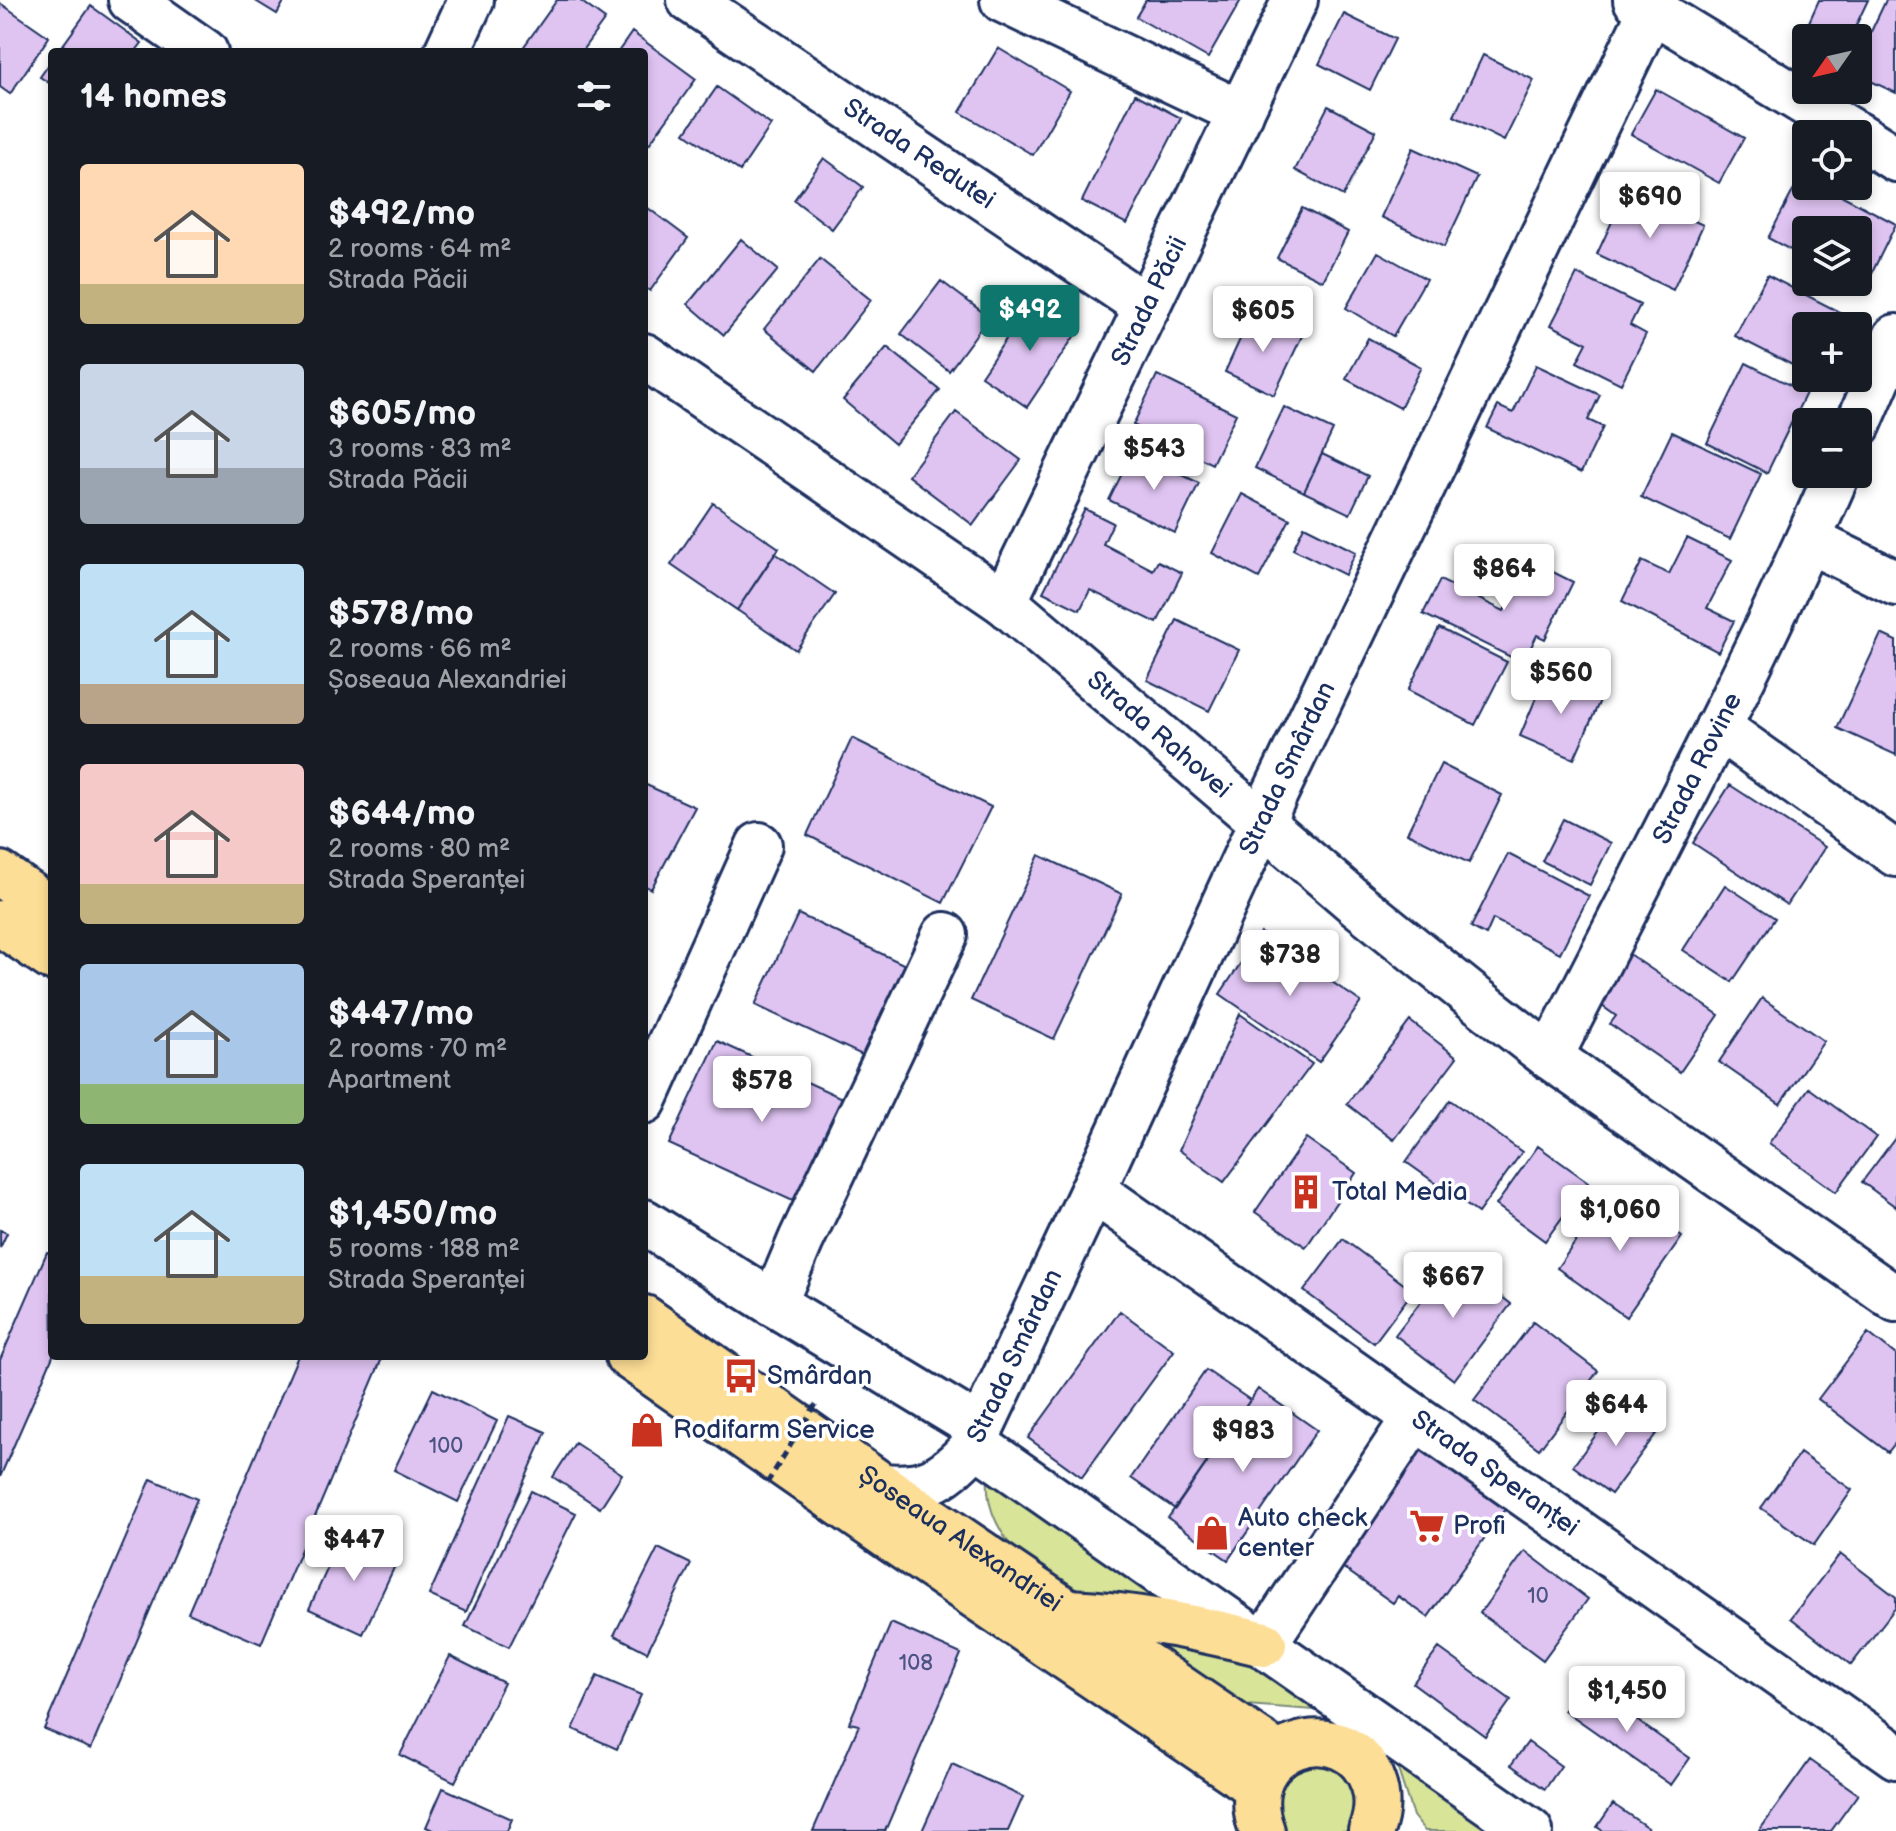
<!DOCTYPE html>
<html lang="en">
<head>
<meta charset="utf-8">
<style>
	body { margin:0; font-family:"Balsamiq Sans",sans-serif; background:#20242c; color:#f1f3f6; height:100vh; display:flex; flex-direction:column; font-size:30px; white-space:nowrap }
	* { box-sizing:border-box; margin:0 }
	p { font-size:26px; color:#9ea1a6 }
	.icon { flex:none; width:44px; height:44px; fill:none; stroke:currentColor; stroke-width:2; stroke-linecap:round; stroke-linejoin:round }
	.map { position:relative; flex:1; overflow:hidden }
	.side { position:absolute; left:48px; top:48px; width:600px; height:1312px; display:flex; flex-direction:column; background:#171b24; border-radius:8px; box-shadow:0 4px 12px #0003 }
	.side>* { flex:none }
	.needle { width:52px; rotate:236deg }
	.tools { position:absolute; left:1792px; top:24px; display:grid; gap:16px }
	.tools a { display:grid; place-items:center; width:80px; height:80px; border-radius:8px; background:#171b24; box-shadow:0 4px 12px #0003; font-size:40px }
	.price { position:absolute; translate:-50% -68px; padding:0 18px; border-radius:8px; background:#fff; color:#222; font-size:26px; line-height:52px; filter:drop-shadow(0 2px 4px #0008) }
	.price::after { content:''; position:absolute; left:50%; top:48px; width:24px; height:18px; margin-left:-12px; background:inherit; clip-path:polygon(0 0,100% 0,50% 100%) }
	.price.on { background:#0f766e; color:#fff }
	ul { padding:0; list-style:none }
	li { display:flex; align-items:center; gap:24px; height:200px; padding:0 32px }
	li span { display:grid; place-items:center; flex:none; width:224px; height:160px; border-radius:8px; color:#555 }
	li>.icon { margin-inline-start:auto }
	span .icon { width:96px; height:96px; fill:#fffc; stroke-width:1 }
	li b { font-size:34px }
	h2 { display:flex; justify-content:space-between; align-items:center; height:96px; padding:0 32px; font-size:34px }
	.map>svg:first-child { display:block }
	.green { fill:#d8e497; stroke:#7a8a7a; stroke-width:2 }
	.building { fill:#dfc4f2; stroke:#1b2f5e; stroke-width:2 }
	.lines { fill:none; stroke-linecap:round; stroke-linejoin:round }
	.minor-casing { stroke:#1b2f5e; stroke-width:50 }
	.major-casing { stroke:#1b2f5e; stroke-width:50 }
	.minor { stroke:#fff; stroke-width:44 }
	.major { stroke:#fdde96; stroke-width:44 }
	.path-bridge { stroke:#1b2f5e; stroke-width:5; stroke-dasharray:8 6; stroke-linecap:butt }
	.labels { text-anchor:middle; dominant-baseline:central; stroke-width:7; stroke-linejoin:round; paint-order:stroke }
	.number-label { font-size:22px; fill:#4c5483 }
	.street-label { font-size:26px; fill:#1b2f5e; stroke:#fff }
	.poi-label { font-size:26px; fill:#1b2f5e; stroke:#fff; text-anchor:start }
</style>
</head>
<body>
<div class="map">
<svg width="1896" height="1831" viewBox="0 0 1896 1831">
	<rect width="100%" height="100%" fill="#fff"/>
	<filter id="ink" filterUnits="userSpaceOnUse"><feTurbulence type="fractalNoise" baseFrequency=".0125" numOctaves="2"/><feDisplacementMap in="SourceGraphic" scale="16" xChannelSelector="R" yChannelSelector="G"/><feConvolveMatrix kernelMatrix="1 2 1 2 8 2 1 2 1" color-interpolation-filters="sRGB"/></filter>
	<g filter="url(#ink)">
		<!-- green -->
		<path class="green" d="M 988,1477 L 1327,1711 L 1246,1705 L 1232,1700 L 1010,1545 C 995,1523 986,1504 988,1477 Z
			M 1392,1751 L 1508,1831 L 1425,1831 L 1413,1816 Z
			M 1317,1761 C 1324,1763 1336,1765 1342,1770 C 1361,1785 1359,1814 1347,1831 L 1286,1831 C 1272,1813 1271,1782 1292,1768 C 1299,1764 1310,1763 1317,1761 Z"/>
		<!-- building -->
		<path class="building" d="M 254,0 L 285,0 L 277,14 Z
			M 557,0 L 579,0 L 605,19 L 581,52 L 520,52 Z
			M 1146,0 L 1241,0 L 1208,58 L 1136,17 Z
			M 1819,0 L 1868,0 L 1850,38 L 1842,38 L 1809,22 Z
			M 1886,0 L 1896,0 L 1896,93 L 1858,75 L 1858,59 Z
			M 0,3 L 49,37 L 10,94 L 0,87 Z
			M 91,6 L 142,43 L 135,52 L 58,52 Z
			M 1344,14 L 1395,39 L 1370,90 L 1319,64 Z
			M 632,32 L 696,79 L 649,144 L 644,140 L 644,52 L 618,52 Z
			M 998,48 L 1070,91 L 1033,155 L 960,112 Z
			M 1483,55 L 1534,80 L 1504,141 L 1454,116 Z
			M 52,60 L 52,85 L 40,77 Z
			M 717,87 L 771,125 L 740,171 L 685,133 Z
			M 1656,89 L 1744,138 L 1719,183 L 1631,134 Z
			M 1135,94 L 1181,118 L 1127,224 L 1082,201 Z
			M 1328,106 L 1376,131 L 1343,196 L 1295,170 Z
			M 1413,148 L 1477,177 L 1444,247 L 1381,217 Z
			M 824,158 L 863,187 L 832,229 L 794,200 Z
			M 1802,174 L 1806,176 L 1806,186 L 1824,186 L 1896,224 L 1864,289 L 1852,282 L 1858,282 L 1858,230 L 1806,230 L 1806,258 L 1768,238 Z
			M 1627,189 L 1703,225 L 1673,290 L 1597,254 Z
			M 644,205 L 688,238 L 650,291 L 644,287 Z
			M 1302,208 L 1348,232 L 1323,281 L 1277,258 Z
			M 741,239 L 778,270 L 724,335 L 688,304 Z
			M 1378,252 L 1426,279 L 1393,336 L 1346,308 Z
			M 820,259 L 871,300 L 816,371 L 764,329 Z
			M 1577,274 L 1640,305 L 1630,325 L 1646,334 L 1621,384 L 1577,362 L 1587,343 L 1551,325 Z
			M 1767,275 L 1857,321 L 1855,326 L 1806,326 L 1806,372 L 1735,336 Z
			M 941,281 L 989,317 L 949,371 L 901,334 Z
			M 1034,298 L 1079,329 L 1027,407 L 981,376 Z
			M 1252,313 L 1302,336 L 1274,395 L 1225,372 Z
			M 1368,338 L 1421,367 L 1400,408 L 1346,379 Z
			M 887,347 L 940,390 L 895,444 L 843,400 Z
			M 1746,363 L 1806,393 L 1767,473 L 1707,443 Z
			M 1536,365 L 1600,395 L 1588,420 L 1603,427 L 1581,473 L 1487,428 L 1498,406 L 1513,413 Z
			M 1157,375 L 1236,414 L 1212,464 L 1133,425 Z
			M 1284,407 L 1333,430 L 1304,492 L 1255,468 Z
			M 956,412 L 1021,460 L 973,525 L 908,476 Z
			M 1672,432 L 1761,474 L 1730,539 L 1641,497 Z
			M 1133,451 L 1199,483 L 1175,533 L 1109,500 Z
			M 1322,454 L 1368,476 L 1350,514 L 1304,492 Z
			M 1242,494 L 1290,519 L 1259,578 L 1212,553 Z
			M 713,503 L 779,548 L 737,610 L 671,565 Z
			M 1085,509 L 1113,523 L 1103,544 L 1153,570 L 1158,561 L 1182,573 L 1157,623 L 1090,590 L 1080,610 L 1043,592 Z
			M 1304,526 L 1356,552 L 1345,575 L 1293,549 Z
			M 1687,538 L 1732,560 L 1707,608 L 1734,621 L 1718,652 L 1622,601 L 1642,561 L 1669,574 Z
			M 775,553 L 835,594 L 796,650 L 737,610 Z
			M 1529,560 L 1573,582 L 1545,639 L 1537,635 L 1523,663 L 1423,614 L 1440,580 L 1504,611 Z
			M 1177,620 L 1239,650 L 1209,711 L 1147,680 Z
			M 1439,628 L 1507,662 L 1475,725 L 1408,690 Z
			M 1881,634 L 1896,641 L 1896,755 L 1837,728 Z
			M 1547,672 L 1602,696 L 1574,759 L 1520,736 Z
			M 852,738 L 991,807 L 943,903 L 807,835 Z
			M 1441,764 L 1502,795 L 1469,863 L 1407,833 Z
			M 644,784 L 695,807 L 651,889 L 644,885 Z
			M 1730,785 L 1825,847 L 1787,905 L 1693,843 Z
			M 1563,819 L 1611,843 L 1590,885 L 1542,861 Z
			M 1508,854 L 1589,896 L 1560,953 L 1493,919 L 1486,935 L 1471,927 Z
			M 1039,855 L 1122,894 L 1054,1039 L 971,1000 Z
			M 1725,885 L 1775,918 L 1732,982 L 1683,950 Z
			M 798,914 L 918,971 L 875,1061 L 755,1005 Z
			M 1261,933 L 1361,1002 L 1319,1062 L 1220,994 Z
			M 1623,950 L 1719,1015 L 1680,1072 L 1610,1024 L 1616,1016 L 1598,1003 L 1620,972 L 1611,966 Z
			M 1762,998 L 1824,1041 L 1780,1104 L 1719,1062 Z
			M 1240,1014 L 1312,1064 L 1224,1182 L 1179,1150 Z
			M 1410,1021 L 1457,1057 L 1394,1140 L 1347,1104 Z
			M 717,1041 L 855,1104 L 808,1208 L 669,1144 Z
			M 1809,1088 L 1876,1137 L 1836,1192 L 1769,1143 Z
			M 1450,1100 L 1522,1152 L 1478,1213 L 1406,1162 Z
			M 1896,1137 L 1896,1207 L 1862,1182 Z
			M 1306,1138 L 1356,1173 L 1306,1247 L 1255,1212 Z
			M 1538,1146 L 1588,1182 L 1545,1241 L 1496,1205 Z
			M 1613,1189 L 1682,1237 L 1626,1317 L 1557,1268 Z
			M 0,1230 L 7,1233 L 0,1248 Z
			M 1343,1239 L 1413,1291 L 1374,1343 L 1304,1291 Z
			M 47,1252 L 52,1254 L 53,1356 L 0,1477 L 0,1360 Z
			M 1453,1259 L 1511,1304 L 1454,1380 L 1395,1335 Z
			M 1120,1311 L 1174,1351 L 1082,1477 L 1028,1438 Z
			M 1533,1322 L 1598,1371 L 1539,1449 L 1474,1400 Z
			M 1868,1333 L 1896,1355 L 1896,1442 L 1888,1452 L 1818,1399 Z
			M 298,1356 L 383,1356 L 261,1644 L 188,1613 Z
			M 1206,1370 L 1250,1400 L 1175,1509 L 1131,1478 Z
			M 433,1389 L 497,1421 L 458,1502 L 394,1470 Z
			M 1258,1389 L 1317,1430 L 1228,1560 L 1168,1518 Z
			M 1621,1401 L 1659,1430 L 1611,1494 L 1573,1466 Z
			M 509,1416 L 546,1432 L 466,1612 L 429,1595 Z
			M 1418,1441 L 1508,1505 L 1428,1617 L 1398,1596 L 1393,1603 L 1328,1557 Z
			M 575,1443 L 622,1474 L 600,1508 L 553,1477 Z
			M 1800,1453 L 1852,1490 L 1814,1545 L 1761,1508 Z
			M 151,1479 L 197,1499 L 91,1749 L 44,1729 Z
			M 531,1491 L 576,1513 L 509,1647 L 465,1626 Z
			M 344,1532 L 399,1557 L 363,1634 L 309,1609 Z
			M 658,1548 L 691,1564 L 647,1652 L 614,1635 Z
			M 1525,1551 L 1588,1599 L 1543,1660 L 1480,1613 Z
			M 1840,1554 L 1896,1597 L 1896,1607 L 1851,1665 L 1791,1618 Z
			M 891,1623 L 961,1654 L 885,1831 L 813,1831 L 859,1725 L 849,1723 Z
			M 1439,1648 L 1511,1700 L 1485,1736 L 1413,1683 Z
			M 450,1656 L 504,1683 L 455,1782 L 400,1755 Z
			M 597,1676 L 641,1695 L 617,1749 L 573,1729 Z
			M 1584,1683 L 1690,1758 L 1671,1785 L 1564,1710 Z
			M 1528,1742 L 1561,1766 L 1545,1789 L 1511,1765 Z
			M 1810,1760 L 1858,1794 L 1831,1831 L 1759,1831 Z
			M 952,1764 L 1023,1797 L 1008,1831 L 922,1831 Z
			M 443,1788 L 512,1819 L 507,1831 L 435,1831 L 426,1827 Z
			M 1613,1804 L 1648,1828 L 1645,1831 L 1603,1831 L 1597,1827 Z"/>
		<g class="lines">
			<!-- minor casing -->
			<g class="minor-casing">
				<g id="minor">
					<path d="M 131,0 L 205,52"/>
					<path id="s1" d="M 690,0 L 1147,307"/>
					<path d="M 1003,0 L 1241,113"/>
					<path d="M 1636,0 L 1856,134"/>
					<path d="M 447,52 L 471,0"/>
					<path d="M 1858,135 L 1896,159"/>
					<path id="s2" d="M 644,356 L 1004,602 L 1357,904 L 1473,997 L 1550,1057 L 1896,1299"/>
					<path d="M 1858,425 L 1896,337"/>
					<path d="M 1808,540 L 1896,583"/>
					<path id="s3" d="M 1004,602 L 1295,0"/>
					<path d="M 1718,727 L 1896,854"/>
					<path id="s4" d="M 1550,1057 C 1648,864 1751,673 1837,474"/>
					<path d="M 644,1101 L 759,845"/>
					<path id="s5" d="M 1093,1190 L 1896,1756"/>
					<path d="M 644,1222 L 774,1304 L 981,1429"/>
					<path d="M 774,1304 L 801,1240 L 945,935"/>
					<path d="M 974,1443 L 1530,1831"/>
					<path id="s6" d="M 882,1486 C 924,1490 943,1480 971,1449 L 1093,1190 L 1261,823 L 1656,0"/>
					<path d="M 1264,1644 L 1415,1417"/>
				</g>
			</g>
			<!-- major casing -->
			<g class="major-casing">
				<g id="major">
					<path d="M 0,874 L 52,910"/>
					<path d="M 0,923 L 52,958"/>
					<path id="s7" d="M 644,1318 L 882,1486 L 1279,1755"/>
					<path d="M 628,1356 L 894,1541 L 1257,1787"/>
					<path d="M 1069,1612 C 1136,1615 1199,1628 1264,1644"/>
					<path d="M 1262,1831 C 1229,1743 1348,1709 1373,1783 C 1379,1799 1377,1815 1371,1831"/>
				</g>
			</g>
			<!-- minor -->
			<use href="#minor" class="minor"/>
			<!-- major -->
			<use href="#major" class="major"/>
			<!-- path-bridge -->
			<path class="path-bridge" d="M 767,1483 L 818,1401"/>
		</g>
	</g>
	<!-- icons -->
	<defs>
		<g id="building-bare" transform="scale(2.76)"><path d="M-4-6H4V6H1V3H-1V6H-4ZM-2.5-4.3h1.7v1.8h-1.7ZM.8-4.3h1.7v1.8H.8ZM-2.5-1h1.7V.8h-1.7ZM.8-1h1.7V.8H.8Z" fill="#c8321e" stroke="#fff" stroke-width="2.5" paint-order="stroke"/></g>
		<g id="bus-bare" transform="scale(2.76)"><path d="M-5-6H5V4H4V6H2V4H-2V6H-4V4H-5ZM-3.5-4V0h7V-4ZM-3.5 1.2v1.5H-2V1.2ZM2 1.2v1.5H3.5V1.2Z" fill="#c8321e" stroke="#fff" stroke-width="2.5" paint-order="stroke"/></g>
		<g id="shop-bare" transform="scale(2.76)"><path d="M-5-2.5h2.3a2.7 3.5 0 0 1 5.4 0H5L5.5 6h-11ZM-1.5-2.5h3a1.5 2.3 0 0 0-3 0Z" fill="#c8321e" stroke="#fff" stroke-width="2.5" paint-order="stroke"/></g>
		<g id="supermarket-bare" transform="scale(2.76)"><path d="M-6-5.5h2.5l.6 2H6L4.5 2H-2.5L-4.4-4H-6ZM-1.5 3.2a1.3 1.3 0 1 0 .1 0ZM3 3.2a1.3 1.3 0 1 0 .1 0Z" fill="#c8321e" stroke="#fff" stroke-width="2.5" paint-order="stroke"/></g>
	</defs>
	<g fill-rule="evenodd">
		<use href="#building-bare" x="1306" y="1192"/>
		<use href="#bus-bare" x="741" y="1376"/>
		<use href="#shop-bare" x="647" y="1430"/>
		<use href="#supermarket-bare" x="1427" y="1526"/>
		<use href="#shop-bare" x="1212" y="1533"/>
	</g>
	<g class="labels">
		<!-- number labels -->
		<g class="number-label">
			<text x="446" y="1446">100</text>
			<text x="1538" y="1596">10</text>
			<text x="916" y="1663">108</text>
		</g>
		<!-- street labels -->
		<g class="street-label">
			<text stroke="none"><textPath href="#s1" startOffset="276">Strada Redutei</textPath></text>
			<text stroke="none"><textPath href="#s3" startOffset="334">Strada Păcii</textPath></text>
			<text stroke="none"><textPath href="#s2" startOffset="640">Strada Rahovei</textPath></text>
			<text stroke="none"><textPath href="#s4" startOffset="324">Strada Rovine</textPath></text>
			<text stroke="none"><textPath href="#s6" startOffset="852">Strada Smârdan</textPath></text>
			<text stroke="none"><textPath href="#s6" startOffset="204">Strada Smârdan</textPath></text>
			<text stroke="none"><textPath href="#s5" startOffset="492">Strada Speranței</textPath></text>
			<text stroke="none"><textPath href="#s7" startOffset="386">Șoseaua Alexandriei</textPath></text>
		</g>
		<!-- poi labels -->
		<g class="poi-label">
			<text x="1332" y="1192">Total Media</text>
			<text x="767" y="1376">Smârdan</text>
			<text x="673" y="1430">Rodifarm Service</text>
			<text x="1238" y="1518">Auto check<tspan x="1238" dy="30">center</tspan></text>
			<text x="1453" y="1526">Profi</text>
		</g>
	</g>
</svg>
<div class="tools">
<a><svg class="needle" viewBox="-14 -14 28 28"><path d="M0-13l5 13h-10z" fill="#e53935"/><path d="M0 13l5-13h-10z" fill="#9ea1a6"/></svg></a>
<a><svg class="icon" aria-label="locate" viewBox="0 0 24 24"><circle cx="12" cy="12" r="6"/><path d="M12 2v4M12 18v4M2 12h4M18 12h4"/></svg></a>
<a><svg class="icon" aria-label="layers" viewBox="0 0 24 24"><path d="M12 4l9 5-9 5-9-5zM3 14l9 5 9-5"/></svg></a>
<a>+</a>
<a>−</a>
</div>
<b class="price" style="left:1650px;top:240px">$690</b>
<b class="price on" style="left:1030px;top:353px">$492</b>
<b class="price" style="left:1263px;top:354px">$605</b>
<b class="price" style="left:1154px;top:492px">$543</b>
<b class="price" style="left:1504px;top:612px">$864</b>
<b class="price" style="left:1561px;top:716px">$560</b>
<b class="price" style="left:1290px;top:998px">$738</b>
<b class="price" style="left:762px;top:1124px">$578</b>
<b class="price" style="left:1620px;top:1253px">$1,060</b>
<b class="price" style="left:1453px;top:1320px">$667</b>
<b class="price" style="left:1616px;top:1448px">$644</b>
<b class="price" style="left:1243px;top:1474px">$983</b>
<b class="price" style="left:354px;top:1583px">$447</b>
<b class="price" style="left:1627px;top:1734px">$1,450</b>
<section class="side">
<h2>14 homes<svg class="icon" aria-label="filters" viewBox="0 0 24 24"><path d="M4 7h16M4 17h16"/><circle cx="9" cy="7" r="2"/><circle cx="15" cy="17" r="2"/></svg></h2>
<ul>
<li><span style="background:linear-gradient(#ffd9b3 75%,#c2b280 0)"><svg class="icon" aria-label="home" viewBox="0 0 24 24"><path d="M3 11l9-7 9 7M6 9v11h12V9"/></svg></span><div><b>$492/mo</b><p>2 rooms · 64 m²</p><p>Strada Păcii</p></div></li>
<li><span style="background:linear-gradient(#c9d6e8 65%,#9aa5b1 0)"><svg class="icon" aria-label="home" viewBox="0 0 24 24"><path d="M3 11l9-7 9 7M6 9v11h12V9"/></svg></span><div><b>$605/mo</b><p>3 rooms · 83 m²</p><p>Strada Păcii</p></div></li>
<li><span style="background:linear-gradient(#bfe0f5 75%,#b9a48a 0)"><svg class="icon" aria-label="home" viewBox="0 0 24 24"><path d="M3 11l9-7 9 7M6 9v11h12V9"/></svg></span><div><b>$578/mo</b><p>2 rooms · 66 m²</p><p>Șoseaua Alexandriei</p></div></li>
<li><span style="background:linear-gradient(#f6c9c9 75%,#c2b280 0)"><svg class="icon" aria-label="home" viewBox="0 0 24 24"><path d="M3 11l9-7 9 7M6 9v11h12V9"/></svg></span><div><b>$644/mo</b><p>2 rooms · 80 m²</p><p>Strada Speranței</p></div></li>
<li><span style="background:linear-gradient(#a9c7e8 75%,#8fb573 0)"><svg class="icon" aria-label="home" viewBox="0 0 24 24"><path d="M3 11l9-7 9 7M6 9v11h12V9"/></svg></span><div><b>$447/mo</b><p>2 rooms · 70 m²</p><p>Apartment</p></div></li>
<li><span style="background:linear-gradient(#bfe0f5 70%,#c2b280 0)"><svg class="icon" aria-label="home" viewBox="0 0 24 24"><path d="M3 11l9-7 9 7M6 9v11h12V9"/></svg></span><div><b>$1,450/mo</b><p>5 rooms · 188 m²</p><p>Strada Speranței</p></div></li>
</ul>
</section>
</div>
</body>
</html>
